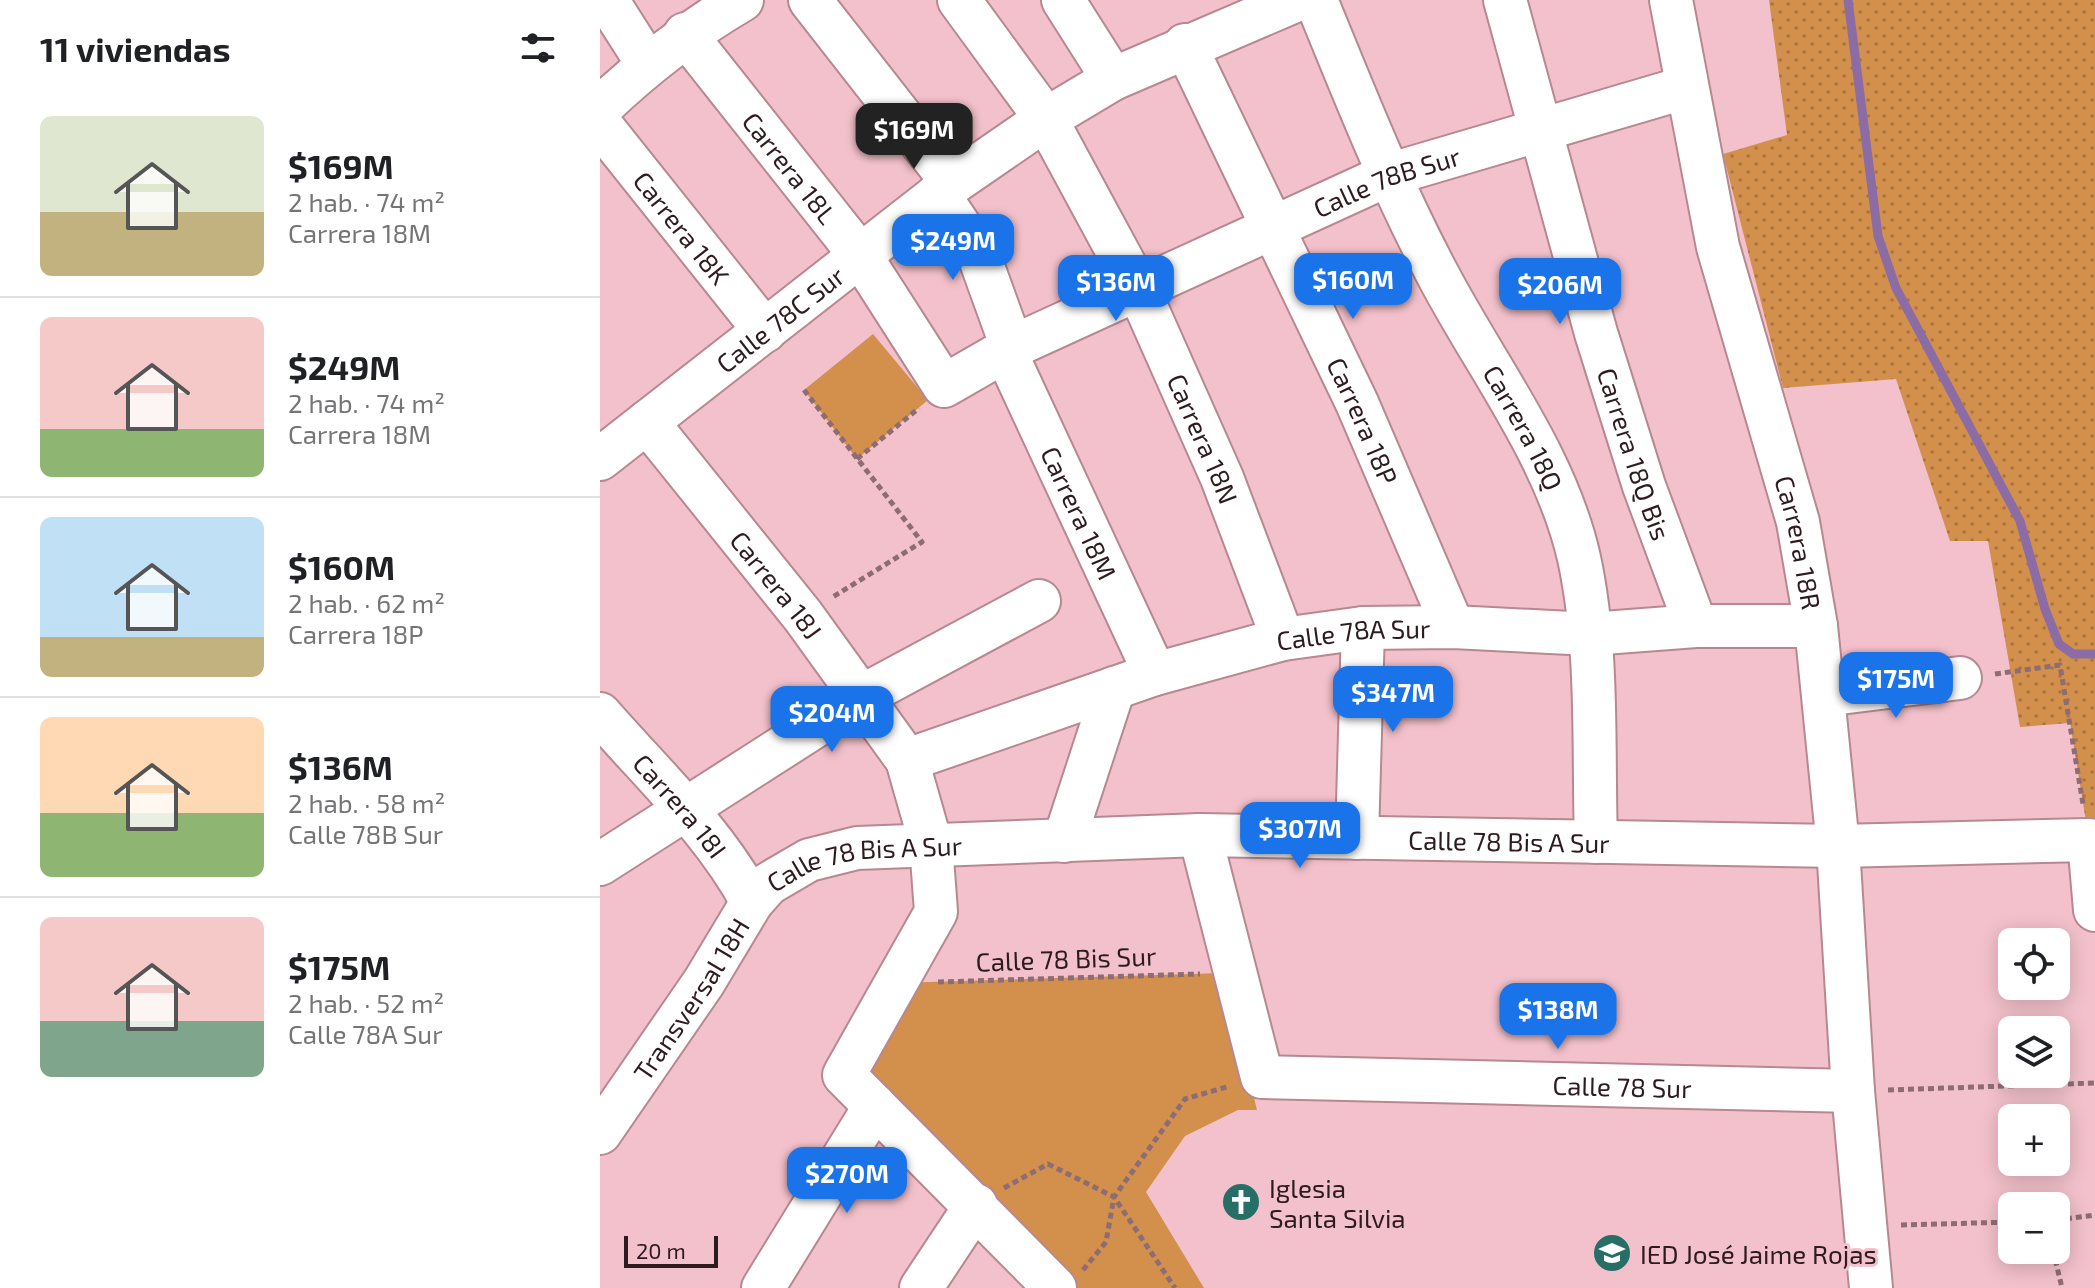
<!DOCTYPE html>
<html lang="es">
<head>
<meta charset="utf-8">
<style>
	body { margin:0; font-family:"Exo 2",sans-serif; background:#f6f6f6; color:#202124; height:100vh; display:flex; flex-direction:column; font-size:30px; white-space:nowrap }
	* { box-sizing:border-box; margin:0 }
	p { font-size:26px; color:#757577 }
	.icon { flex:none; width:44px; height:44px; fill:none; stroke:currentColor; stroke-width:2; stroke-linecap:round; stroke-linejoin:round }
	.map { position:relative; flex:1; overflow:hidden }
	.drawer { display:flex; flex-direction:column; background:#fff; width:600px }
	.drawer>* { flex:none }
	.fabs { position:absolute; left:1398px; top:928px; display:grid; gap:16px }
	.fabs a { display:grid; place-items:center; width:72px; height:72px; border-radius:12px; background:#fff; box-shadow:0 4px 20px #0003; font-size:40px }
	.scale { position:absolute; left:24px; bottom:20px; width:94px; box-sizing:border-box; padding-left:8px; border:4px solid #2d1b1f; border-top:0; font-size:22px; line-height:28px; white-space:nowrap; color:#2d1b1f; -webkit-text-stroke:6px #f3c1cb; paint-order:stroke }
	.price { position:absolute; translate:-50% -68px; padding:0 18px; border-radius:16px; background:#1a73e8; color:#fff; font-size:26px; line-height:52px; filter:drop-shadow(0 2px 4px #0008) }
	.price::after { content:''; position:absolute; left:50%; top:48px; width:24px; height:18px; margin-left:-12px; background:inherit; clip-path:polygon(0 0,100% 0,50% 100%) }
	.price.current { background:#222; color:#fff }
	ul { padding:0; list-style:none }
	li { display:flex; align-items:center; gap:24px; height:200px; padding:0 40px }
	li+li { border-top:2px solid #e0e0e0 }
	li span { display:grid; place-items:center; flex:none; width:224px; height:160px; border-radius:12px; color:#555 }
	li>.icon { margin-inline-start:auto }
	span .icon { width:96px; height:96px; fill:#fffc; stroke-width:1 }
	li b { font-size:34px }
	h2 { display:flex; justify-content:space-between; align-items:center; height:96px; padding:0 40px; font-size:34px }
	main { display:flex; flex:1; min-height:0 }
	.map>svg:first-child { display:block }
	.grass { fill:url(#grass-dots) }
	.park { fill:#d2904c }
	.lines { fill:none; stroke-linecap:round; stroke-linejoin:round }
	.stream { stroke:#8b6ca5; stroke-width:9 }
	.minor-casing { stroke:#b78892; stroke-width:46 }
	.path { stroke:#8e6c73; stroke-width:5; stroke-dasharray:6 4; stroke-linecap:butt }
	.minor { stroke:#fff; stroke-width:42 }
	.labels { text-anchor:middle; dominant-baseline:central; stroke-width:6; stroke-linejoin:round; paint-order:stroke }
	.street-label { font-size:26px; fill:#2d1b1f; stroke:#f3c1cb }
	.poi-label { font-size:26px; fill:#2d1b1f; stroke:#f3c1cb; text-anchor:start }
</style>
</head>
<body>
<main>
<section class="drawer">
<h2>11 viviendas<svg class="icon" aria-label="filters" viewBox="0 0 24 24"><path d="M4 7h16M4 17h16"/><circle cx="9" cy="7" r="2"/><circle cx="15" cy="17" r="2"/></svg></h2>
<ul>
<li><span style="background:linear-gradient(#dfe7d0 60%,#c2b280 0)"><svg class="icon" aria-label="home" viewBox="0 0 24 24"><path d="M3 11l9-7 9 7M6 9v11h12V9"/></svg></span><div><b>$169M</b><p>2 hab. · 74 m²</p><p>Carrera 18M</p></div></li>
<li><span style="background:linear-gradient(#f6c9c9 70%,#8fb573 0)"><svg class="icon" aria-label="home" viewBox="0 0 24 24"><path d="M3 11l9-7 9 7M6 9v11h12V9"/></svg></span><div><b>$249M</b><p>2 hab. · 74 m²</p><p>Carrera 18M</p></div></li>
<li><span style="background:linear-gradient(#bfe0f5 75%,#c2b280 0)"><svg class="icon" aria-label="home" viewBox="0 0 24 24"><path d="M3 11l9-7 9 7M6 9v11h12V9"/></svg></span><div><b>$160M</b><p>2 hab. · 62 m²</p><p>Carrera 18P</p></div></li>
<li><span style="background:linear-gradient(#ffd9b3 60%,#8fb573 0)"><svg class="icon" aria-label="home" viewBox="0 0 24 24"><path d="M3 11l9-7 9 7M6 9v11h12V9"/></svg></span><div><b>$136M</b><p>2 hab. · 58 m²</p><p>Calle 78B Sur</p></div></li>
<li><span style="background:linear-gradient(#f6c9c9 65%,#7fa58c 0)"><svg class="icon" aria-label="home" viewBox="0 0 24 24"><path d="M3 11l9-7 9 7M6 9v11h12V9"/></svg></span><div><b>$175M</b><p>2 hab. · 52 m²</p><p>Calle 78A Sur</p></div></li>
</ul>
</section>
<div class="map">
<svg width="1495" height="1288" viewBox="0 0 1495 1288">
	<defs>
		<pattern id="grass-dots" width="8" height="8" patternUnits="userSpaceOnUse" patternTransform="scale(2)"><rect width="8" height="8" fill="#d2904c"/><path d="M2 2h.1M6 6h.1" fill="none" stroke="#ab753f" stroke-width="1.8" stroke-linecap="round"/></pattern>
	</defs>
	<rect width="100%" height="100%" fill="#f3c1cb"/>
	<!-- grass -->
	<path class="grass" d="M 1169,0 L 1495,0 L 1495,910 L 1489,840 L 1470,723 L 1420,727 L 1388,541 L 1350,541 L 1296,379 L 1183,388 L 1123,154 L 1187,135 Z"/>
	<!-- park -->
	<path class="park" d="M 273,334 L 328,400 L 257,459 L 204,390 Z
		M 623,973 L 657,1110 L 638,1110 L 585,1136 L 546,1192 L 604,1288 L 455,1288 L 244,1075 L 297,983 Z"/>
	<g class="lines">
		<!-- stream -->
		<path class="stream" d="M 1248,0 L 1278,236 L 1296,288 L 1420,521 L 1445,609 L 1459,644 L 1473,654 L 1495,654"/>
		<!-- minor casing -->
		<g class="minor-casing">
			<g id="minor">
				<path d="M 7,0 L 47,63"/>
				<path d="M 210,0 L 353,183"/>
				<path id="s1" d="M 359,0 L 446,119 L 539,291 L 622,478 L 683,639"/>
				<path d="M 463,0 L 513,79"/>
				<path id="s2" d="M 716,0 C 754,93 791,187 839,277 C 887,368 956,456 979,558 C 999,650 993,748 996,842"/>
				<path id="s3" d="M 905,0 L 996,333 L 1044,486 L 1096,626"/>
				<path id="s4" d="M 1071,0 L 1118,247 L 1198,522 L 1216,626 L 1238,846 L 1253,1091 L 1271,1288"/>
				<path id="s5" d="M 85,34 L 260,255 L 344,386 L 412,347 L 788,175 L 1087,87"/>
				<path id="s6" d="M 585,45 L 757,403 L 853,627"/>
				<path d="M 0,108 C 45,65 89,31 142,0"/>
				<path id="s7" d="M 0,124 L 165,331"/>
				<path d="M 338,194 L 378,253 L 412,347"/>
				<path id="s8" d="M 405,351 L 555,674"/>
				<path id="s9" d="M 47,422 L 203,616 L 307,760 L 331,844 L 336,912 L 244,1075 L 455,1288"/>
				<path id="s10" d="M 0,459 L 353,183 L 446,119 L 513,79 L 697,0"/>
				<path d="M 1224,695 L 1360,678"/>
				<path id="s11" d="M 0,714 C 53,775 114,831 152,902"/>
				<path id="s12" d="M 307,760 L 555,674 L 683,639 L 763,628 L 853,627 L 990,634 L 1096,626 L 1216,626"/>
				<path id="s13" d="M 600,835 L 662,1077 L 1253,1091"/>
				<path d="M 757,838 L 763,628"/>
				<path d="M 464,841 L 514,688"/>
				<path d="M 0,864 L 264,695 L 439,601"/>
				<path id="s14" d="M 0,1133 L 104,982 L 152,902 L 168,884 L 209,860 L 257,848 L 600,835 L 1238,846 L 1489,840 L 1495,910"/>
				<path d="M 163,1288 L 275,1106"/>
				<path d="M 321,1288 L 376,1205"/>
			</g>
		</g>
		<!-- path -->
		<path class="path" d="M 204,390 L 322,542 L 231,598
			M 257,459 L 319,408
			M 1395,674 L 1460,665 L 1483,804
			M 338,982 L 600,974
			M 1288,1090 L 1495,1083
			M 404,1188 L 448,1164 L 514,1197 L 575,1288
			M 1456,1220 L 1495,1215
			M 1301,1225 L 1412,1222
			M 1453,1250 L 1462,1288
			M 483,1270 L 506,1242 L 514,1197 L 585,1099 L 630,1086"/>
		<!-- minor -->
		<use href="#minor" class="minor"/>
	</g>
	<!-- icons -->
	<defs>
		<g id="church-disc" transform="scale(2)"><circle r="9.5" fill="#266e66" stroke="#f3c1cb"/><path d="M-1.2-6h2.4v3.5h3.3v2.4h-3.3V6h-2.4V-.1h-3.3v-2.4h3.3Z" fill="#fff"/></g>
		<g id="school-disc" transform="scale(2)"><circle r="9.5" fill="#266e66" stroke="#f3c1cb"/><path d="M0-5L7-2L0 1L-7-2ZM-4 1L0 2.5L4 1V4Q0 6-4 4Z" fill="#fff"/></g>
	</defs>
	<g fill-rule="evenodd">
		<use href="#church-disc" x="641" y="1202"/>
		<use href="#school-disc" x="1012" y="1253"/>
	</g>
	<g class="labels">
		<!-- street labels -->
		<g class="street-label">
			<text stroke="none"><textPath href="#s5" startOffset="170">Carrera 18L</textPath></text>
			<text stroke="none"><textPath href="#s5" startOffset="926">Calle 78B Sur</textPath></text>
			<text stroke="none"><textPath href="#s7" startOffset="132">Carrera 18K</textPath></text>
			<text stroke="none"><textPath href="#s10" startOffset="228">Calle 78C Sur</textPath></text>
			<text stroke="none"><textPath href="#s6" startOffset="416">Carrera 18P</textPath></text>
			<text stroke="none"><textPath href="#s2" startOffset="476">Carrera 18Q</textPath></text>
			<text stroke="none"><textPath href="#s1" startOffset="504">Carrera 18N</textPath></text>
			<text stroke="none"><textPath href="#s3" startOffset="472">Carrera 18Q Bis</textPath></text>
			<text stroke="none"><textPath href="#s8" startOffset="178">Carrera 18M</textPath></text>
			<text stroke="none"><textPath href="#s4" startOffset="558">Carrera 18R</textPath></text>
			<text stroke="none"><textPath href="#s9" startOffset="208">Carrera 18J</textPath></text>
			<text stroke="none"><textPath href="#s12" startOffset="466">Calle 78A Sur</textPath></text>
			<text stroke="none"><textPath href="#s11" startOffset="122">Carrera 18I</textPath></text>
			<text stroke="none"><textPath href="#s14" startOffset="1050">Calle 78 Bis A Sur</textPath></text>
			<text stroke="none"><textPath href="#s14" startOffset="402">Calle 78 Bis A Sur</textPath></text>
			<text transform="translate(466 958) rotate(-2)">Calle 78 Bis Sur</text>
			<text stroke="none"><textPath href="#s14" startOffset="162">Transversal 18H</textPath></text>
			<text stroke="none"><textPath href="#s13" startOffset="610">Calle 78 Sur</textPath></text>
		</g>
		<!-- poi labels -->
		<g class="poi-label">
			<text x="669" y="1187">Iglesia<tspan x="669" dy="30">Santa Silvia</tspan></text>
			<text x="1040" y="1253">IED José Jaime Rojas</text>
		</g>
	</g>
</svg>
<div class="fabs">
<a><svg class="icon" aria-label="locate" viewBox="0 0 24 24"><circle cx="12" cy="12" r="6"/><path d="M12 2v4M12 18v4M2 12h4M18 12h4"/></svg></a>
<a><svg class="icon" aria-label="layers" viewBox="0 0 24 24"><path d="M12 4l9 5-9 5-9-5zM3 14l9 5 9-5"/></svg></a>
<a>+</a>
<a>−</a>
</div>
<div class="scale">20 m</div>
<b class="price current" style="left:314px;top:171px">$169M</b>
<b class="price" style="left:353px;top:282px">$249M</b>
<b class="price" style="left:753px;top:321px">$160M</b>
<b class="price" style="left:516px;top:323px">$136M</b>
<b class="price" style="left:960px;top:326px">$206M</b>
<b class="price" style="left:1296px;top:720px">$175M</b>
<b class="price" style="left:793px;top:734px">$347M</b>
<b class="price" style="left:232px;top:754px">$204M</b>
<b class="price" style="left:700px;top:870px">$307M</b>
<b class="price" style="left:958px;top:1051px">$138M</b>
<b class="price" style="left:247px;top:1215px">$270M</b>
</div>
</main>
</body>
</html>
